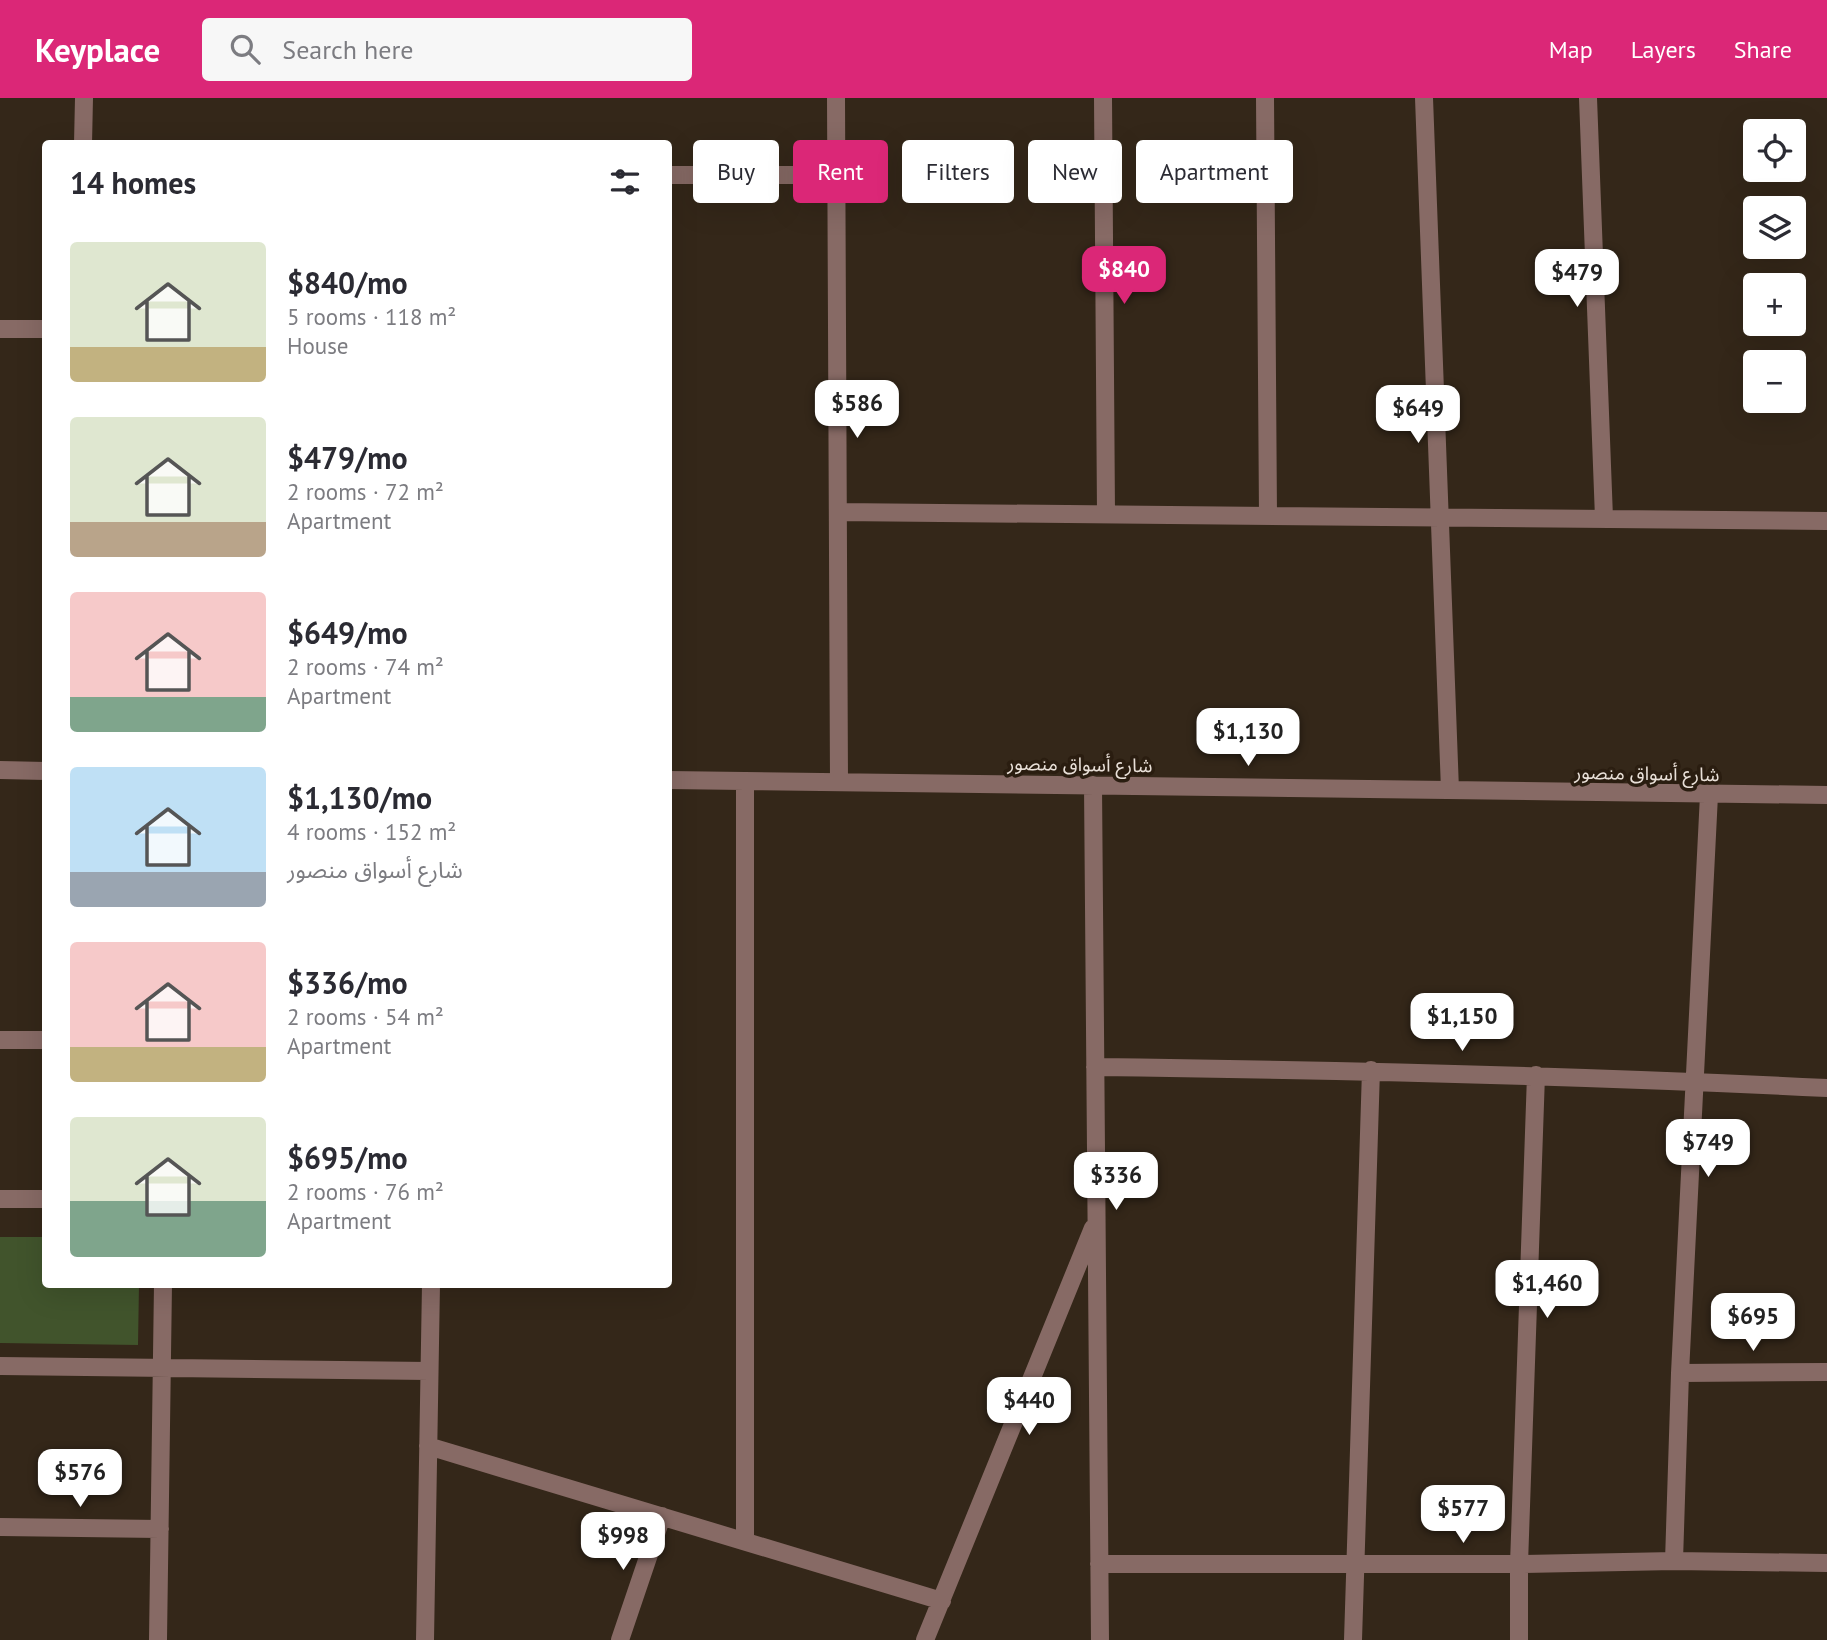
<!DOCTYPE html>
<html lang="en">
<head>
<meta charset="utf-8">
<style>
	body { margin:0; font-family:"PT Sans","Noto Sans Arabic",sans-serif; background:#f7f7f7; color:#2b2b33; height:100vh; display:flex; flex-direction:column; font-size:26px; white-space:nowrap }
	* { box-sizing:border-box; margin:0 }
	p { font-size:23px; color:#7c7c81 }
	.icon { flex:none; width:38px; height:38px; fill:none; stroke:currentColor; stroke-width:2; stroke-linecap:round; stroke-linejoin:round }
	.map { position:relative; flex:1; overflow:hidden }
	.panel { position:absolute; left:42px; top:42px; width:630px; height:1148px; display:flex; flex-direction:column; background:#fff; border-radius:7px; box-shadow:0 7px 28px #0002 }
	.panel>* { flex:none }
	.top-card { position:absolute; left:693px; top:42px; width:665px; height:63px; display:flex; gap:14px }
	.fabs { position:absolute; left:1743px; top:21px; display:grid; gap:14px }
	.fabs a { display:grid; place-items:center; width:63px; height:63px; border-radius:7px; background:#fff; box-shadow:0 7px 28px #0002; font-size:35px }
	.price { position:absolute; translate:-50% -60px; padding:0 16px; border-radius:14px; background:#fff; color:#222; font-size:23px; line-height:46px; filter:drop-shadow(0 2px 4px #0008) }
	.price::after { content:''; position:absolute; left:50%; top:42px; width:21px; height:16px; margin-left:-10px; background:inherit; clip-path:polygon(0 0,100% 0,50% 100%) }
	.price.current { background:#db2777; color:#fff }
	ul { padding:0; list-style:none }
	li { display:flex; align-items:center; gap:21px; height:175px; padding:0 28px }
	li span { display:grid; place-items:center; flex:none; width:196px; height:140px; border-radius:7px; color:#555 }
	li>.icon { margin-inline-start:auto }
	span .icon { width:84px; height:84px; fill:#fffc; stroke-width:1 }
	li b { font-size:30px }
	h2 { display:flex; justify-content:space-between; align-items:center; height:84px; padding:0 28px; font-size:30px }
	.chip { padding:0 24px; border-radius:7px; background:#fff; box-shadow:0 7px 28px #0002; font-size:24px; line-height:63px }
	.chip.current { background:#db2777; color:#fff }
	header { display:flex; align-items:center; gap:42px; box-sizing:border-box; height:98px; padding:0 35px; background:#db2777; color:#fff }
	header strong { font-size:33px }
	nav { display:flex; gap:38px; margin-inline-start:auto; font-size:24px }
	.search { width:490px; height:63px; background:#f7f7f7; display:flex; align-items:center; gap:18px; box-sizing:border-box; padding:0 24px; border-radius:7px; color:#7c7c81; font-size:26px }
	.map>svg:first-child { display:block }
	.green { fill:#41542c }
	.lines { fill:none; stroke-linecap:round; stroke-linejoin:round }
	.minor { stroke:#876a65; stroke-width:18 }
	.labels { text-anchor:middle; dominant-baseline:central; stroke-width:7; stroke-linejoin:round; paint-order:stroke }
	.street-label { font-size:19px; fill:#e9e0d8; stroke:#2a1d10 }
</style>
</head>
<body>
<header>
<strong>Keyplace</strong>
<div class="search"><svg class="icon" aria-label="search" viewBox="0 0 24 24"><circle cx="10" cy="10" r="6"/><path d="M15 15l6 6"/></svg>Search here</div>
<nav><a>Map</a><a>Layers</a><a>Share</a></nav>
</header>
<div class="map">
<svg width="1827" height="1542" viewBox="0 0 1827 1542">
	<rect width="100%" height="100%" fill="#342719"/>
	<!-- green -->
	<path class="green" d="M 0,1139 L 45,1139 L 46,1186 L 139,1187 L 138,1247 L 0,1245 Z"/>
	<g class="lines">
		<!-- minor -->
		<path class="minor" d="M 836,0 L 839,684
			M 1103,0 L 1106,416
			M 1265,0 L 1268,417
			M 1424,0 L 1450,692
			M 1588,0 L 1604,420
			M 83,46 L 84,0
			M 668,77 L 837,77
			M 0,231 L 46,231
			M 838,414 L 1827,423
			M 0,672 L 46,673
			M 668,682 L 1827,697
			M 745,683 L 745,1443
			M 1093,687 L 1100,1542
			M 0,942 L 46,942
			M 1095,969 C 1340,972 1583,978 1827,990
			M 0,1101 L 46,1101
			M 0,1268 L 429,1273
			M 1680,1275 L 1827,1274
			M 428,1348 L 942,1503
			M 0,1429 L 160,1431
			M 1674,1463 L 1680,1275 L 1709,697
			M 1099,1466 L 1519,1466 L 1674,1463 L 1827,1465
			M 158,1542 L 163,1186
			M 425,1542 L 431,1186
			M 620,1542 L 662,1418
			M 925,1542 L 1093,1130
			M 1353,1542 L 1371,972
			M 1519,1542 L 1519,1466 L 1536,977"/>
	</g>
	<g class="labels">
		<!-- street labels -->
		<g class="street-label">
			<text transform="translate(1080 666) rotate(1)">شارع أسواق منصور</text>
			<text transform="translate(1647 675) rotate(1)">شارع أسواق منصور</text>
		</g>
	</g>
</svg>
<div class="fabs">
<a><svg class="icon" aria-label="locate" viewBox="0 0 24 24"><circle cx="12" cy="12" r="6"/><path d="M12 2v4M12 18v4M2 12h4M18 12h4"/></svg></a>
<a><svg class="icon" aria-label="layers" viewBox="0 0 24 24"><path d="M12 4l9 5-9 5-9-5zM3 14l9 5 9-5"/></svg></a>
<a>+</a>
<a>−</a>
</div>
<b class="price current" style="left:1124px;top:208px">$840</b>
<b class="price" style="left:1577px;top:211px">$479</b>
<b class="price" style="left:857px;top:342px">$586</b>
<b class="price" style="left:1418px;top:347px">$649</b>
<b class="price" style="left:1248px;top:670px">$1,130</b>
<b class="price" style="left:1462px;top:955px">$1,150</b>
<b class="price" style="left:1708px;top:1081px">$749</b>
<b class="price" style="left:1116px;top:1114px">$336</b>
<b class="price" style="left:1547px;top:1222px">$1,460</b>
<b class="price" style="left:1753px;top:1255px">$695</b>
<b class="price" style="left:1029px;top:1339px">$440</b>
<b class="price" style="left:80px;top:1411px">$576</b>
<b class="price" style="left:1463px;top:1447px">$577</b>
<b class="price" style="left:623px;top:1474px">$998</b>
<div class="top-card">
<a class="chip">Buy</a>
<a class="chip current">Rent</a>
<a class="chip">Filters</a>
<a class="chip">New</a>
<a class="chip">Apartment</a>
</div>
<section class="panel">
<h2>14 homes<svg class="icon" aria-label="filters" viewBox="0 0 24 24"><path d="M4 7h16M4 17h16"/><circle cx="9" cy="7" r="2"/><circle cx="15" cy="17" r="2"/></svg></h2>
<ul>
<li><span style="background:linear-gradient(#dfe7d0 75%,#c2b280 0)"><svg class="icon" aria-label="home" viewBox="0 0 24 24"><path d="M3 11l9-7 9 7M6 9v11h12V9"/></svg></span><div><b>$840/mo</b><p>5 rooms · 118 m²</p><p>House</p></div></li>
<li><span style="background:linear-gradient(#dfe7d0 75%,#b9a48a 0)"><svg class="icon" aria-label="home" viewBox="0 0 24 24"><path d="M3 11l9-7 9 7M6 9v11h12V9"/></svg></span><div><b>$479/mo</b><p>2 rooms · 72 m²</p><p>Apartment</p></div></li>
<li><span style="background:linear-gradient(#f6c9c9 75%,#7fa58c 0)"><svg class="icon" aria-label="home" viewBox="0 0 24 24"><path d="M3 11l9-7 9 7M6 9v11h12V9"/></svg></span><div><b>$649/mo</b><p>2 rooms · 74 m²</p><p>Apartment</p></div></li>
<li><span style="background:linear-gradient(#bfe0f5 75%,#9aa5b1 0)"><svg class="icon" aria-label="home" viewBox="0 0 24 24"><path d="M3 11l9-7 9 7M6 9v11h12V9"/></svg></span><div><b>$1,130/mo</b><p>4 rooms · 152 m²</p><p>شارع أسواق منصور</p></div></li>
<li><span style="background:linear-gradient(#f6c9c9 75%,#c2b280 0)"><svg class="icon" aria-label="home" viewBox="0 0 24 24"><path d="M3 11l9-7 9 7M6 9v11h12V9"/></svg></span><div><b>$336/mo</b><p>2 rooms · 54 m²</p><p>Apartment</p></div></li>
<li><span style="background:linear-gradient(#dfe7d0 60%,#7fa58c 0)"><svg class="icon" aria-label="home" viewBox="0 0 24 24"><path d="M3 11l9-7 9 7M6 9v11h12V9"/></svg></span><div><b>$695/mo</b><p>2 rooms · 76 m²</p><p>Apartment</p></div></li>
</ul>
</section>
</div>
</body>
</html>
